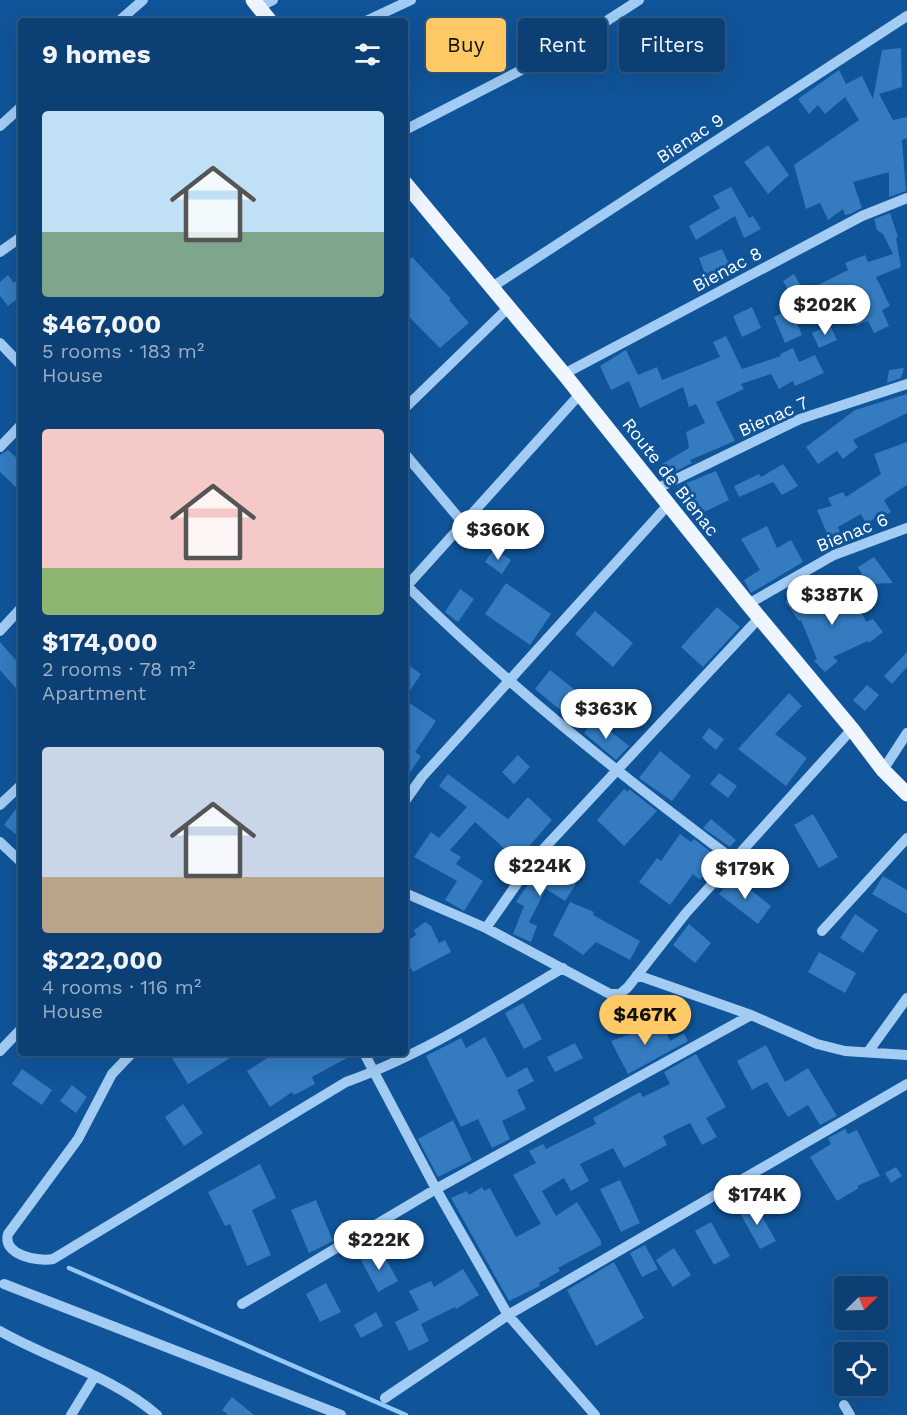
<!DOCTYPE html>
<html lang="en">
<head>
<meta charset="utf-8">
<style>
	body { margin:0; font-family:"Work Sans",sans-serif; background:#1a4a7b; color:#f1f3f6; height:100vh; display:flex; flex-direction:column; font-size:22px; white-space:nowrap }
	* { box-sizing:border-box; margin:0 }
	p { font-size:20px; color:#9aafc4 }
	.icon { flex:none; width:33px; height:33px; fill:none; stroke:currentColor; stroke-width:2; stroke-linecap:round; stroke-linejoin:round }
	.map { position:relative; flex:1; overflow:hidden }
	.drawer { position:absolute; left:18px; top:18px; width:390px; height:1038px; display:flex; flex-direction:column; background:#0c3f73; border-radius:6px; box-shadow:0 6px 24px #0002,0 0 0 2px #2c5885 }
	.drawer>* { flex:none }
	.guide { position:absolute; left:426px; top:18px; width:390px; height:54px; display:flex; gap:12px }
	.needle { width:39px; rotate:67deg }
	.controls { position:absolute; left:834px; top:1276px; display:grid; gap:12px }
	.controls a { display:grid; place-items:center; width:54px; height:54px; border-radius:6px; background:#0c3f73; box-shadow:0 6px 24px #0002,0 0 0 2px #2c5885; font-size:30px }
	.price { position:absolute; translate:-50% -51px; padding:0 14px; border-radius:21px; background:#fff; color:#222; font-size:20px; line-height:39px; filter:drop-shadow(0 2px 3px #0008) }
	.price::after { content:''; position:absolute; left:50%; top:36px; width:18px; height:14px; margin-left:-9px; background:inherit; clip-path:polygon(0 0,100% 0,50% 100%) }
	.price.current { background:#ffc965; color:#111 }
	ul { padding:0; list-style:none }
	li { display:grid; align-content:center; gap:12px; height:318px; padding:0 24px }
	li span { display:grid; place-items:center; height:186px; border-radius:6px; color:#555 }
	li>.icon { margin-inline-start:auto }
	span .icon { width:108px; height:108px; fill:#fffc; stroke-width:1 }
	li b { font-size:26px }
	h2 { display:flex; justify-content:space-between; align-items:center; height:72px; padding:0 24px; font-size:26px }
	.chip { padding:0 21px; border-radius:6px; background:#0c3f73; box-shadow:0 6px 24px #0002,0 0 0 2px #2c5885; font-size:21px; line-height:54px }
	.chip.current { background:#ffc965; color:#111 }
	.map>svg:first-child { display:block }
	.lines { fill:none; stroke-linecap:round; stroke-linejoin:round }
	.stream { stroke:#93c8f8; stroke-width:4.5 }
	.building { fill:#347bc0 }
	.minor { stroke:#a2ccf4; stroke-width:10 }
	.major { stroke:#eff6ff; stroke-width:15 }
	.labels { text-anchor:middle; dominant-baseline:central; stroke-width:6; stroke-linejoin:round; paint-order:stroke }
	.street-label { font-size:18px; fill:#fff; stroke:#105499 }
</style>
</head>
<body>
<div class="map">
<svg width="907" height="1415" viewBox="0 0 907 1415">
	<rect width="100%" height="100%" fill="#105499"/>
	<g class="lines">
		<!-- stream -->
		<path class="stream" d="M 69,1268 L 406,1415"/>
	</g>
	<!-- building -->
	<path class="building" d="M 901,48 L 902,87 L 879,94 L 893,120 L 907,117 L 907,138 L 902,140 L 906,191 L 889,197 L 889,172 L 853,182 L 862,208 L 850,214 L 845,215 L 843,209 L 828,220 L 820,203 L 806,209 L 794,165 L 859,120 L 845,97 L 825,114 L 818,105 L 809,114 L 798,99 L 839,70 L 846,84 L 862,76 L 873,99 L 882,50 Z
		M 768,145 L 789,175 L 768,194 L 744,162 Z
		M 731,187 L 749,218 L 753,216 L 761,229 L 744,238 L 735,216 L 696,240 L 689,226 L 720,208 L 713,196 Z
		M 890,213 L 898,237 L 896,238 L 901,267 L 876,277 L 890,306 L 882,310 L 889,326 L 874,333 L 868,321 L 856,326 L 849,310 L 843,313 L 832,296 L 812,305 L 806,291 L 848,270 L 845,263 L 865,255 L 868,262 L 893,254 L 883,234 L 877,230 L 874,219 Z
		M 722,249 L 734,275 L 709,285 L 699,258 Z
		M 412,257 L 451,299 L 449,300 L 469,323 L 440,348 L 405,313 L 405,263 Z
		M 794,274 L 806,295 L 795,302 L 783,281 Z
		M 8,275 L 14,283 L 21,276 L 21,296 L 8,306 L 0,296 L 0,282 Z
		M 752,307 L 761,328 L 742,337 L 733,316 Z
		M 791,309 L 802,335 L 785,343 L 774,317 Z
		M 830,325 L 837,340 L 819,348 L 812,333 Z
		M 726,336 L 742,369 L 781,356 L 780,354 L 793,348 L 799,362 L 815,355 L 824,373 L 795,386 L 793,381 L 779,389 L 771,374 L 741,384 L 744,389 L 716,402 L 735,441 L 690,460 L 692,463 L 670,474 L 662,464 L 689,448 L 686,432 L 705,423 L 696,404 L 689,407 L 683,387 L 640,408 L 629,381 L 611,390 L 600,366 L 626,350 L 638,375 L 657,367 L 662,380 L 720,357 L 713,342 Z
		M 904,368 L 901,378 L 887,383 L 889,370 Z
		M 907,394 L 907,413 L 853,440 L 858,447 L 843,459 L 837,451 L 818,464 L 806,447 L 855,410 Z
		M 907,442 L 907,485 L 884,500 L 891,512 L 880,518 L 879,515 L 866,524 L 861,514 L 838,527 L 840,532 L 829,538 L 817,510 L 832,506 L 828,498 L 843,492 L 846,497 L 881,474 L 874,454 Z
		M 8,450 L 21,462 L 21,492 L 0,472 L 0,455 Z
		M 783,464 L 798,486 L 782,495 L 773,482 L 739,497 L 734,486 L 759,474 L 761,477 Z
		M 716,471 L 729,500 L 702,513 L 697,502 L 686,507 L 677,487 Z
		M 767,526 L 777,548 L 791,540 L 803,562 L 751,593 L 744,580 L 760,570 L 741,539 Z
		M 494,549 L 511,560 L 502,574 L 485,562 Z
		M 874,557 L 893,583 L 867,584 L 858,567 Z
		M 506,583 L 551,614 L 530,645 L 485,614 Z
		M 812,584 L 829,609 L 854,597 L 866,622 L 873,619 L 883,632 L 869,643 L 868,641 L 833,657 L 838,661 L 825,672 L 814,661 L 817,659 L 801,620 L 799,621 L 785,601 Z
		M 460,589 L 474,599 L 458,622 L 445,612 Z
		M 717,607 L 740,627 L 703,667 L 681,647 Z
		M 595,611 L 633,643 L 613,667 L 575,634 Z
		M 0,642 L 21,666 L 21,694 L 0,670 Z
		M 907,652 L 907,667 L 892,684 L 884,676 Z
		M 405,663 L 421,674 L 405,698 Z
		M 550,670 L 575,690 L 559,709 L 535,689 Z
		M 867,685 L 879,695 L 865,711 L 853,700 Z
		M 789,693 L 802,706 L 775,734 L 807,758 L 786,786 L 738,749 Z
		M 405,700 L 436,721 L 415,752 L 421,756 L 405,780 Z
		M 595,719 L 629,746 L 616,760 L 584,733 Z
		M 709,728 L 724,739 L 716,750 L 702,738 Z
		M 660,751 L 691,776 L 672,801 L 639,778 Z
		M 518,755 L 530,767 L 514,784 L 502,772 Z
		M 719,773 L 737,786 L 728,798 L 710,784 Z
		M 448,774 L 508,819 L 528,797 L 552,820 L 517,860 L 475,822 L 450,850 L 461,857 L 456,864 L 483,881 L 464,911 L 445,900 L 457,881 L 414,857 L 431,832 L 439,838 L 467,807 L 439,786 Z
		M 624,789 L 628,792 L 629,789 L 657,811 L 624,846 L 597,820 Z
		M 21,802 L 21,838 L 4,825 Z
		M 813,814 L 838,857 L 819,868 L 794,825 Z
		M 711,819 L 736,840 L 730,847 L 703,828 Z
		M 680,834 L 691,842 L 694,839 L 716,856 L 700,880 L 693,874 L 670,905 L 639,882 L 657,858 L 661,861 Z
		M 543,862 L 576,884 L 565,901 L 546,889 L 529,922 L 537,926 L 531,942 L 513,934 L 524,906 L 516,902 Z
		M 733,876 L 771,906 L 758,924 L 719,894 Z
		M 883,876 L 907,890 L 907,914 L 872,894 Z
		M 570,902 L 594,912 L 593,915 L 640,941 L 630,960 L 596,942 L 583,955 L 553,935 Z
		M 855,914 L 878,930 L 863,953 L 840,938 Z
		M 425,922 L 431,926 L 439,943 L 445,940 L 451,952 L 413,972 L 405,957 L 405,942 L 416,935 L 414,930 Z
		M 689,924 L 711,943 L 695,963 L 673,945 Z
		M 819,952 L 856,973 L 845,993 L 808,972 Z
		M 523,1003 L 542,1039 L 524,1049 L 505,1013 Z
		M 662,1022 L 670,1041 L 684,1033 L 688,1041 L 628,1074 L 611,1041 Z
		M 485,1037 L 507,1078 L 527,1067 L 534,1081 L 517,1090 L 526,1109 L 502,1121 L 510,1139 L 492,1148 L 478,1119 L 461,1127 L 426,1056 L 461,1038 L 466,1048 Z
		M 575,1043 L 583,1058 L 555,1072 L 547,1057 Z
		M 766,1045 L 785,1082 L 808,1068 L 837,1116 L 820,1125 L 808,1105 L 788,1117 L 767,1082 L 752,1090 L 737,1061 Z
		M 169,1053 L 238,1053 L 188,1084 Z
		M 275,1053 L 356,1053 L 312,1077 L 315,1084 L 294,1095 L 292,1092 L 270,1107 L 247,1071 Z
		M 696,1054 L 726,1107 L 706,1118 L 717,1137 L 702,1145 L 690,1123 L 663,1136 L 667,1145 L 624,1168 L 613,1148 L 580,1164 L 589,1181 L 571,1191 L 564,1178 L 542,1191 L 556,1216 L 577,1202 L 601,1241 L 601,1245 L 558,1268 L 560,1271 L 539,1283 L 540,1286 L 509,1301 L 451,1198 L 467,1191 L 469,1195 L 482,1187 L 484,1191 L 490,1188 L 516,1237 L 541,1224 L 513,1175 L 536,1163 L 529,1151 L 543,1144 L 546,1149 L 596,1124 L 593,1118 L 640,1092 L 643,1097 L 670,1084 L 664,1072 Z
		M 22,1069 L 52,1090 L 42,1105 L 12,1084 Z
		M 72,1085 L 87,1097 L 76,1113 L 60,1101 Z
		M 183,1104 L 203,1133 L 184,1146 L 165,1117 Z
		M 453,1120 L 472,1160 L 438,1177 L 418,1139 Z
		M 845,1129 L 848,1134 L 857,1130 L 880,1176 L 857,1186 L 859,1188 L 837,1201 L 810,1157 L 831,1144 L 828,1138 Z
		M 260,1164 L 276,1198 L 252,1210 L 271,1255 L 247,1266 L 230,1224 L 225,1226 L 208,1192 Z
		M 896,1167 L 902,1176 L 891,1183 L 885,1173 Z
		M 620,1180 L 640,1223 L 621,1232 L 600,1189 Z
		M 316,1200 L 333,1241 L 309,1253 L 291,1210 Z
		M 754,1202 L 776,1241 L 760,1249 L 739,1211 Z
		M 711,1222 L 730,1256 L 714,1265 L 695,1231 Z
		M 645,1245 L 658,1269 L 642,1277 L 630,1253 Z
		M 674,1248 L 691,1275 L 673,1287 L 656,1260 Z
		M 381,1250 L 398,1281 L 378,1292 L 361,1260 Z
		M 614,1262 L 644,1318 L 596,1346 L 567,1290 Z
		M 463,1269 L 479,1295 L 456,1309 L 455,1307 L 421,1324 L 429,1341 L 409,1351 L 395,1322 L 419,1310 L 409,1291 L 431,1281 L 434,1287 Z
		M 326,1283 L 341,1312 L 320,1322 L 306,1294 Z
		M 376,1312 L 383,1326 L 361,1338 L 354,1325 Z
		M 232,1397 L 254,1415 L 228,1415 L 222,1410 Z"/>
	<g class="lines">
		<!-- minor -->
		<path class="minor" d="M 259,7 L 273,0
			M 119,21 L 143,0
			M 366,21 L 411,0
			M 0,126 L 21,107
			M 405,130 L 568,46 L 639,0
			M 0,252 L 21,237
			M 492,287 L 907,16
			M 0,343 L 21,365
			M 564,374 L 862,216 L 907,198
			M 405,408 L 509,307
			M 0,447 L 21,425
			M 405,454 L 463,523
			M 656,489 L 800,419 L 907,384
			M 405,584 C 507,685 619,774 734,860
			M 405,588 L 580,394
			M 748,604 L 834,555 L 907,528
			M 0,631 L 21,608
			M 883,770 L 907,733
			M 405,801 L 422,777 L 668,505
			M 0,805 L 21,785
			M 0,842 L 21,862
			M 405,893 L 486,928 L 535,858 L 760,617
			M 486,928 L 610,994 L 620,994 L 628,987 L 686,913 L 852,729
			M 822,931 L 907,838
			M 637,975 L 751,1015 L 817,1044 L 845,1051 L 907,1055
			M 0,1051 L 21,1029
			M 868,1052 L 907,998
			M 132,1053 L 112,1074 L 78,1139 L 8,1234 C 2,1255 38,1262 53,1259 L 346,1082 C 422,1055 493,1009 563,968
			M 364,1053 L 436,1189 L 508,1315 L 595,1415
			M 4,1284 L 341,1415
			M 242,1304 L 436,1189 L 751,1015
			M 0,1331 C 51,1360 112,1376 157,1415
			M 385,1398 L 508,1315 L 907,1084
			M 844,1405 L 850,1415
			M 71,1415 L 95,1376"/>
		<!-- major -->
		<path class="major" d="M 253,0 L 270,21
			M 405,183 L 564,374 L 748,604 L 852,729 L 883,770 L 907,794"/>
	</g>
	<g class="labels">
		<!-- street labels -->
		<g class="street-label">
			<text transform="translate(690 138) rotate(-33)">Bienac 9</text>
			<text transform="translate(727 269) rotate(-28)">Bienac 8</text>
			<text transform="translate(773 416) rotate(-24)">Bienac 7</text>
			<text transform="translate(671 477) rotate(52)">Route de Bienac</text>
			<text transform="translate(852 532) rotate(-22)">Bienac 6</text>
		</g>
	</g>
</svg>
<div class="controls">
<a><svg class="needle" viewBox="-14 -14 28 28"><path d="M0-13l5 13h-10z" fill="#e53935"/><path d="M0 13l5-13h-10z" fill="#9aafc4"/></svg></a>
<a><svg class="icon" aria-label="locate" viewBox="0 0 24 24"><circle cx="12" cy="12" r="6"/><path d="M12 2v4M12 18v4M2 12h4M18 12h4"/></svg></a>
</div>
<b class="price" style="left:825px;top:336px">$202K</b>
<b class="price" style="left:498px;top:561px">$360K</b>
<b class="price" style="left:832px;top:626px">$387K</b>
<b class="price" style="left:606px;top:740px">$363K</b>
<b class="price" style="left:540px;top:897px">$224K</b>
<b class="price" style="left:745px;top:900px">$179K</b>
<b class="price current" style="left:645px;top:1046px">$467K</b>
<b class="price" style="left:757px;top:1226px">$174K</b>
<b class="price" style="left:379px;top:1271px">$222K</b>
<div class="guide">
<a class="chip current">Buy</a>
<a class="chip">Rent</a>
<a class="chip">Filters</a>
</div>
<section class="drawer">
<h2>9 homes<svg class="icon" aria-label="filters" viewBox="0 0 24 24"><path d="M4 7h16M4 17h16"/><circle cx="9" cy="7" r="2"/><circle cx="15" cy="17" r="2"/></svg></h2>
<ul>
<li><span style="background:linear-gradient(#bfe0f5 65%,#7fa58c 0)"><svg class="icon" aria-label="home" viewBox="0 0 24 24"><path d="M3 11l9-7 9 7M6 9v11h12V9"/></svg></span><div><b>$467,000</b><p>5 rooms · 183 m²</p><p>House</p></div></li>
<li><span style="background:linear-gradient(#f6c9c9 75%,#8fb573 0)"><svg class="icon" aria-label="home" viewBox="0 0 24 24"><path d="M3 11l9-7 9 7M6 9v11h12V9"/></svg></span><div><b>$174,000</b><p>2 rooms · 78 m²</p><p>Apartment</p></div></li>
<li><span style="background:linear-gradient(#c9d6e8 70%,#b9a48a 0)"><svg class="icon" aria-label="home" viewBox="0 0 24 24"><path d="M3 11l9-7 9 7M6 9v11h12V9"/></svg></span><div><b>$222,000</b><p>4 rooms · 116 m²</p><p>House</p></div></li>
</ul>
</section>
</div>
</body>
</html>
